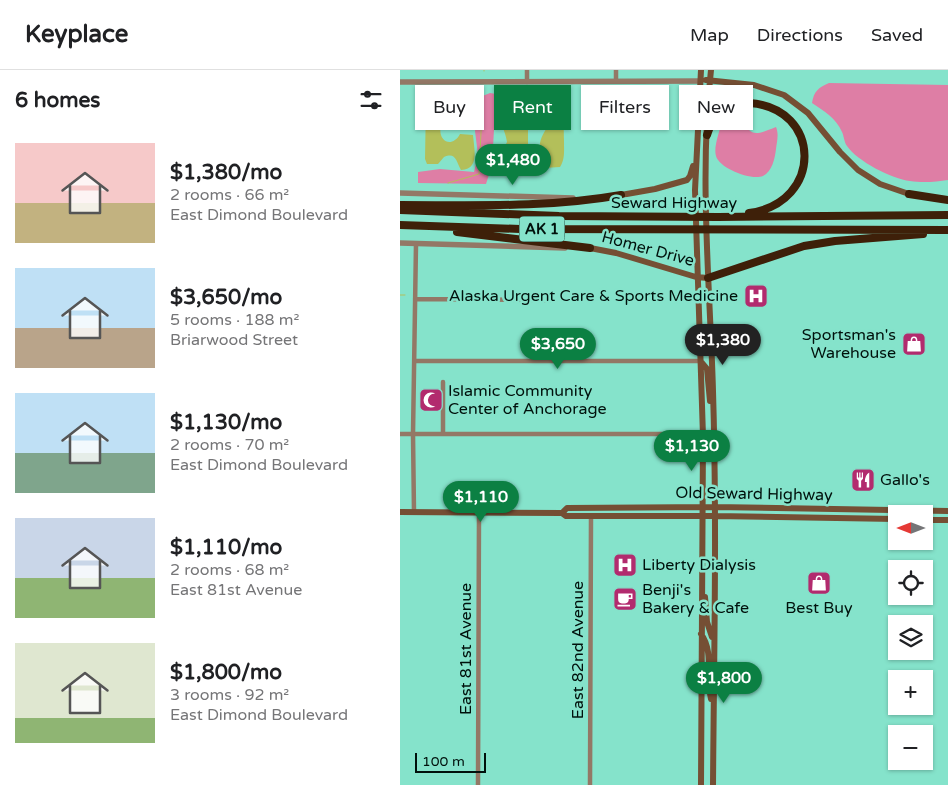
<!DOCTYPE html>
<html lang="en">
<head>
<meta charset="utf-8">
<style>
	body { margin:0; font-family:"Varela Round",sans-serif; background:#f2f2f2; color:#202124; height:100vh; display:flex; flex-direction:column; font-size:19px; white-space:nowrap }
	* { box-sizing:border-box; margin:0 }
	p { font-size:16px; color:#757577 }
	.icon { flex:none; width:28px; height:28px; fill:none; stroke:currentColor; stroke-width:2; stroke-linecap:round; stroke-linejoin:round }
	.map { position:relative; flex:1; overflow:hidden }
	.panel { display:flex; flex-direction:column; background:#fff; width:400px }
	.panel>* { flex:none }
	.top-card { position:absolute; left:15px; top:15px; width:458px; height:45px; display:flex; gap:10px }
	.needle { width:32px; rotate:270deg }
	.fabs { position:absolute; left:488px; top:435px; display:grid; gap:10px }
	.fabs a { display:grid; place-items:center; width:45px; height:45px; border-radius:0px; background:#fff; box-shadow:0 1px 4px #0004; font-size:25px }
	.scale { position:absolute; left:15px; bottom:12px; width:71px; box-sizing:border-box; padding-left:5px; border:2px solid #00110c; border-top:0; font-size:14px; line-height:18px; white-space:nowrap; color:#00110c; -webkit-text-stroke:4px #85e3cb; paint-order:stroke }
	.price { position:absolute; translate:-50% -42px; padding:0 11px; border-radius:18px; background:#0b8043; color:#fff; font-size:16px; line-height:32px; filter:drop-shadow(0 1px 2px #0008) }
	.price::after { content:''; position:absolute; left:50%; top:30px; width:15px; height:11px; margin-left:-8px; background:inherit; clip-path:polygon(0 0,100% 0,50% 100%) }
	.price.on { background:#222; color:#fff }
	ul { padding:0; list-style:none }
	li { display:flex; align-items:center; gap:15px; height:125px; padding:0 15px }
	li span { display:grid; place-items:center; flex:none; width:140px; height:100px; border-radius:0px; color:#555 }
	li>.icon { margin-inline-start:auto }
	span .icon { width:60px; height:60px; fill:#fffc; stroke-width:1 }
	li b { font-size:21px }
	h2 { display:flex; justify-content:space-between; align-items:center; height:60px; padding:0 15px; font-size:21px }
	.tag { padding:0 18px; border-radius:0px; background:#fff; box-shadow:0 1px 4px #0004; font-size:18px; line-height:45px }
	.tag.on { background:#0b8043; color:#fff }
	header { display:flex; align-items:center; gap:30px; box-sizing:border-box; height:70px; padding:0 25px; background:#fff; border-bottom:1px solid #e0e0e0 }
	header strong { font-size:24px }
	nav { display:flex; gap:28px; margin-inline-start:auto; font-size:18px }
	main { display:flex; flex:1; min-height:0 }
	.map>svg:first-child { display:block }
	.forest { fill:#de7ea5 }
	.water { fill:#b3bf5a }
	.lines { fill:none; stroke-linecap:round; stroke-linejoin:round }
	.stream { stroke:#b3bf5a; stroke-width:1 }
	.minor { stroke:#937866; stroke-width:4.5 }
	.tertiary { stroke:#937866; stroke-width:5.5 }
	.secondary { stroke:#754f34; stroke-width:6 }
	.motorway { stroke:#3e2009; stroke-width:8 }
	.labels { text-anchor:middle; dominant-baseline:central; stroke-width:5; stroke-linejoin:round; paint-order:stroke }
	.shield { fill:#85e3cb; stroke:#285045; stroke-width:1 }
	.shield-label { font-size:15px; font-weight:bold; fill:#00110c }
	.street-label { font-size:16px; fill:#00110c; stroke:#85e3cb }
	.poi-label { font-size:16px; fill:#00110c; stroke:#85e3cb; text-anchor:start }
</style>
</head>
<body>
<header>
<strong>Keyplace</strong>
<nav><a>Map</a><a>Directions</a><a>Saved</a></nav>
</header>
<main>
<section class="panel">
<h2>6 homes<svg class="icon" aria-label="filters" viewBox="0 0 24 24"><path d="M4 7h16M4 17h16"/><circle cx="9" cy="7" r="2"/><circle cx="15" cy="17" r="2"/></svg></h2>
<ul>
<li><span style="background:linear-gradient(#f6c9c9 60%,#c2b280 0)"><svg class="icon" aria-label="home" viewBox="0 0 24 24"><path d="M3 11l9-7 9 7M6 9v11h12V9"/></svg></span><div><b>$1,380/mo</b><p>2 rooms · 66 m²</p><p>East Dimond Boulevard</p></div></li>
<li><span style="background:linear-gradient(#bfe0f5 60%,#b9a48a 0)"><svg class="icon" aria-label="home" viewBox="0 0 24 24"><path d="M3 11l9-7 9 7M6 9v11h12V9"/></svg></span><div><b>$3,650/mo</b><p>5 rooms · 188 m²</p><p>Briarwood Street</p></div></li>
<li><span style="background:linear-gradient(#bfe0f5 60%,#7fa58c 0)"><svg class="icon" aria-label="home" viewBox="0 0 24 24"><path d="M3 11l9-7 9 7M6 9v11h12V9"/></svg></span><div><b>$1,130/mo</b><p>2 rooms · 70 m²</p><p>East Dimond Boulevard</p></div></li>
<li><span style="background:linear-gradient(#c9d6e8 60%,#8fb573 0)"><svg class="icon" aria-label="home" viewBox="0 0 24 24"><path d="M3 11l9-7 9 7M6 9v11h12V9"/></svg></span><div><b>$1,110/mo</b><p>2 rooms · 68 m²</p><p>East 81st Avenue</p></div></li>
<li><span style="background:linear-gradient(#dfe7d0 75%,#8fb573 0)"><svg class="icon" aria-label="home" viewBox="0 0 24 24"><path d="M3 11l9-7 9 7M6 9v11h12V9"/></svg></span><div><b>$1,800/mo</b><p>3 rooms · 92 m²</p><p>East Dimond Boulevard</p></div></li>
</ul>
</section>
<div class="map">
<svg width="548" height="715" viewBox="0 0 548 715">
	<rect width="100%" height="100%" fill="#85e3cb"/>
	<!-- forest -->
	<path class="forest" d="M 429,13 L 548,15 L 548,110 C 536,112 522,113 510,111 C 492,109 457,91 447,76 C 444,72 444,66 442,62 C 436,48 424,41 412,33 C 414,21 418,18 429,13 Z
		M 90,23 L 96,24 L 92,95 L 86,114 L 18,113 L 18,102 L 40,99 L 74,102 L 78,85 L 75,61 L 79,43 L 75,29 Z
		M 327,45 L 338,46 C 353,67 353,66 376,57 C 379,64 377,71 376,79 C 375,88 372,102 363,106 C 351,111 319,98 316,86 C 313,77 321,57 323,48 Z"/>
	<!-- water -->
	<path class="water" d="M 135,26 C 164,27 164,48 164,71 C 164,81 165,89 160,97 L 144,98 L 140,95 C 140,87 139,80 140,73 C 142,61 152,58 144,46 L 136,46 L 128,52 L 128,96 L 112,102 L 103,97 C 99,88 103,80 107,72 C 105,57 95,48 102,32 L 116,32 Z
		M 37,27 L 43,29 L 48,34 L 49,52 L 41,56 C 37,71 52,79 60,64 L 73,65 C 74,78 80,100 61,100 C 56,91 56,82 44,87 L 38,94 L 27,94 L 25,89 L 26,32 L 27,29 Z"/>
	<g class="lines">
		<!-- stream -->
		<path class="stream" d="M 84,1 L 84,0
			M 48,113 L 79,104 L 83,21
			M 0,225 L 5,225"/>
		<!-- minor -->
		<path class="minor" d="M 127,0 L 127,12
			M 216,11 L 216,0
			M 15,229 L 154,230
			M 15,291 L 301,291
			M 43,312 L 43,363
			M 0,364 L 264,364 L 303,366
			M 14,442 L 13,364 L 16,174
			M 78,715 L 79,442
			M 190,715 L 191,446"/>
		<!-- tertiary -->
		<path class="tertiary" d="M 0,12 L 301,11
			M 0,123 L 173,128
			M 0,173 L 165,178"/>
		<!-- secondary -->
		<path class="secondary" d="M 311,0 C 299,107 310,215 313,321 C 317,453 314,584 313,715
			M 306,10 L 354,15 L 384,25 L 408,43 L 440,82 L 458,100 L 480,114 L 509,124
			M 221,125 L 255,119 L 287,110 L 290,106 L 293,96
			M 190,178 L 216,183 L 296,207 L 308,208
			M 302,293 L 307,299 L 310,331
			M 0,442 L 162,443 L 166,446 L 314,446 L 496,449
			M 162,443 L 167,438 L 314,437 L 548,441
			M 524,450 L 548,450
			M 305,527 L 307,552 L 312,567
			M 301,564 C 314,581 306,608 311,629
			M 301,715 L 303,366 L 295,120 L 301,0"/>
		<!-- motorway -->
		<path class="motorway" d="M 307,65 C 317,38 317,31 349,33 C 422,37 424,133 349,143
			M 509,124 L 548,130
			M 0,135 C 75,135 147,138 221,125
			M 0,140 L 159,146 L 318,147 L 548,145
			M 0,155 L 120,159 L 548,160
			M 57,162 L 190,178
			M 308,208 L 404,176 L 435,171 L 523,164"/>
	</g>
	<!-- icons -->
	<defs>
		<g id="hospital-square" transform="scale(1.25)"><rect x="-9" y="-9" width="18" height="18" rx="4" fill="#b22b6e" stroke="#85e3cb"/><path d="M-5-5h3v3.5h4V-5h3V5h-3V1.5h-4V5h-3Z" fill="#fff"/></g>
		<g id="shop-square" transform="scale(1.25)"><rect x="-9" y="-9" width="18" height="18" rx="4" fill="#b22b6e" stroke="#85e3cb"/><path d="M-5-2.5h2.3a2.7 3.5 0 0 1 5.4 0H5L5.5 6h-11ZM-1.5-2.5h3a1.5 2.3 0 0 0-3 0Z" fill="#fff"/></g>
		<g id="mosque-square" transform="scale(1.25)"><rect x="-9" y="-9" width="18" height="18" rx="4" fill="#b22b6e" stroke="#85e3cb"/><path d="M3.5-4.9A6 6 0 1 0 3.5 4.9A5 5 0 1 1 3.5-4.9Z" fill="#fff"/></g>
		<g id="restaurant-square" transform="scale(1.25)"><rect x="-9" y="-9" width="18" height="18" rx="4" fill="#b22b6e" stroke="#85e3cb"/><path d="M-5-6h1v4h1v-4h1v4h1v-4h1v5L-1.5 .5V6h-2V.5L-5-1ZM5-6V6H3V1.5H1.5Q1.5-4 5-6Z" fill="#fff"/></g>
		<g id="cafe-square" transform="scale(1.25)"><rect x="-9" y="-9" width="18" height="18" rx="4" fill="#b22b6e" stroke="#85e3cb"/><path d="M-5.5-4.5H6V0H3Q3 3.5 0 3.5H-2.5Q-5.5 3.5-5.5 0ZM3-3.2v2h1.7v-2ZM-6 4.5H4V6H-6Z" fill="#fff"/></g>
	</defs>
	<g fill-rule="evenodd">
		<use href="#hospital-square" x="356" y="226"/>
		<use href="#shop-square" x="514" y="274"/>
		<use href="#mosque-square" x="31" y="330"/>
		<use href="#restaurant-square" x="463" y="410"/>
		<use href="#hospital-square" x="225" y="495"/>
		<use href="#shop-square" x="419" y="513"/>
		<use href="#cafe-square" x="225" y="529"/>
	</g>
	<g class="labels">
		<!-- shield labels -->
		<rect class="shield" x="119.5" y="146.5" width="45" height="25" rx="4"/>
		<g class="shield-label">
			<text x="142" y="159">AK 1</text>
		</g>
		<!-- street labels -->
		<g class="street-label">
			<text x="274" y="133">Seward Highway</text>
			<text transform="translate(248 179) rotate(15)">Homer Drive</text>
			<text transform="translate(354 424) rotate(1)">Old Seward Highway</text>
			<text transform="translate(66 579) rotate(-90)">East 81st Avenue</text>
			<text transform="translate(178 580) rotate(-90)">East 82nd Avenue</text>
		</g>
		<!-- poi labels -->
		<g class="poi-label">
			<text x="338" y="226" text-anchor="end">Alaska Urgent Care &amp; Sports Medicine</text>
			<text x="496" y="265" text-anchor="end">Sportsman's<tspan x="496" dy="18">Warehouse</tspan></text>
			<text x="48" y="321">Islamic Community<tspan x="48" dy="18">Center of Anchorage</tspan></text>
			<text x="480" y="410">Gallo's</text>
			<text x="242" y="495">Liberty Dialysis</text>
			<text x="242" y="520">Benji's<tspan x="242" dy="18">Bakery &amp; Cafe</tspan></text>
			<text x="419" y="538" text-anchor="middle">Best Buy</text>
		</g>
	</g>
</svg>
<div class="fabs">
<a><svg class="needle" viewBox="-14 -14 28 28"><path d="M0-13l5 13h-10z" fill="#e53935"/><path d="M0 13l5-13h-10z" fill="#757577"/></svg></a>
<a><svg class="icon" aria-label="locate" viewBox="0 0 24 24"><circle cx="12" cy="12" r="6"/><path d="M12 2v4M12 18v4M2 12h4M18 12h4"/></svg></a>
<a><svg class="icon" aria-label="layers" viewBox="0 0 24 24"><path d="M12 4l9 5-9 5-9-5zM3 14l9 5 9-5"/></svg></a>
<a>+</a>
<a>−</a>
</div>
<div class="scale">100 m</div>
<b class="price" style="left:113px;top:116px">$1,480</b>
<b class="price on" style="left:323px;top:296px">$1,380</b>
<b class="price" style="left:158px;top:300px">$3,650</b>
<b class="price" style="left:292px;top:402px">$1,130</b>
<b class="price" style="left:81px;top:453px">$1,110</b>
<b class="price" style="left:324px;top:634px">$1,800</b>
<div class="top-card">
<a class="tag">Buy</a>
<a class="tag on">Rent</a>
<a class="tag">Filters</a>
<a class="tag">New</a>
</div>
</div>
</main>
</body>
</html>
